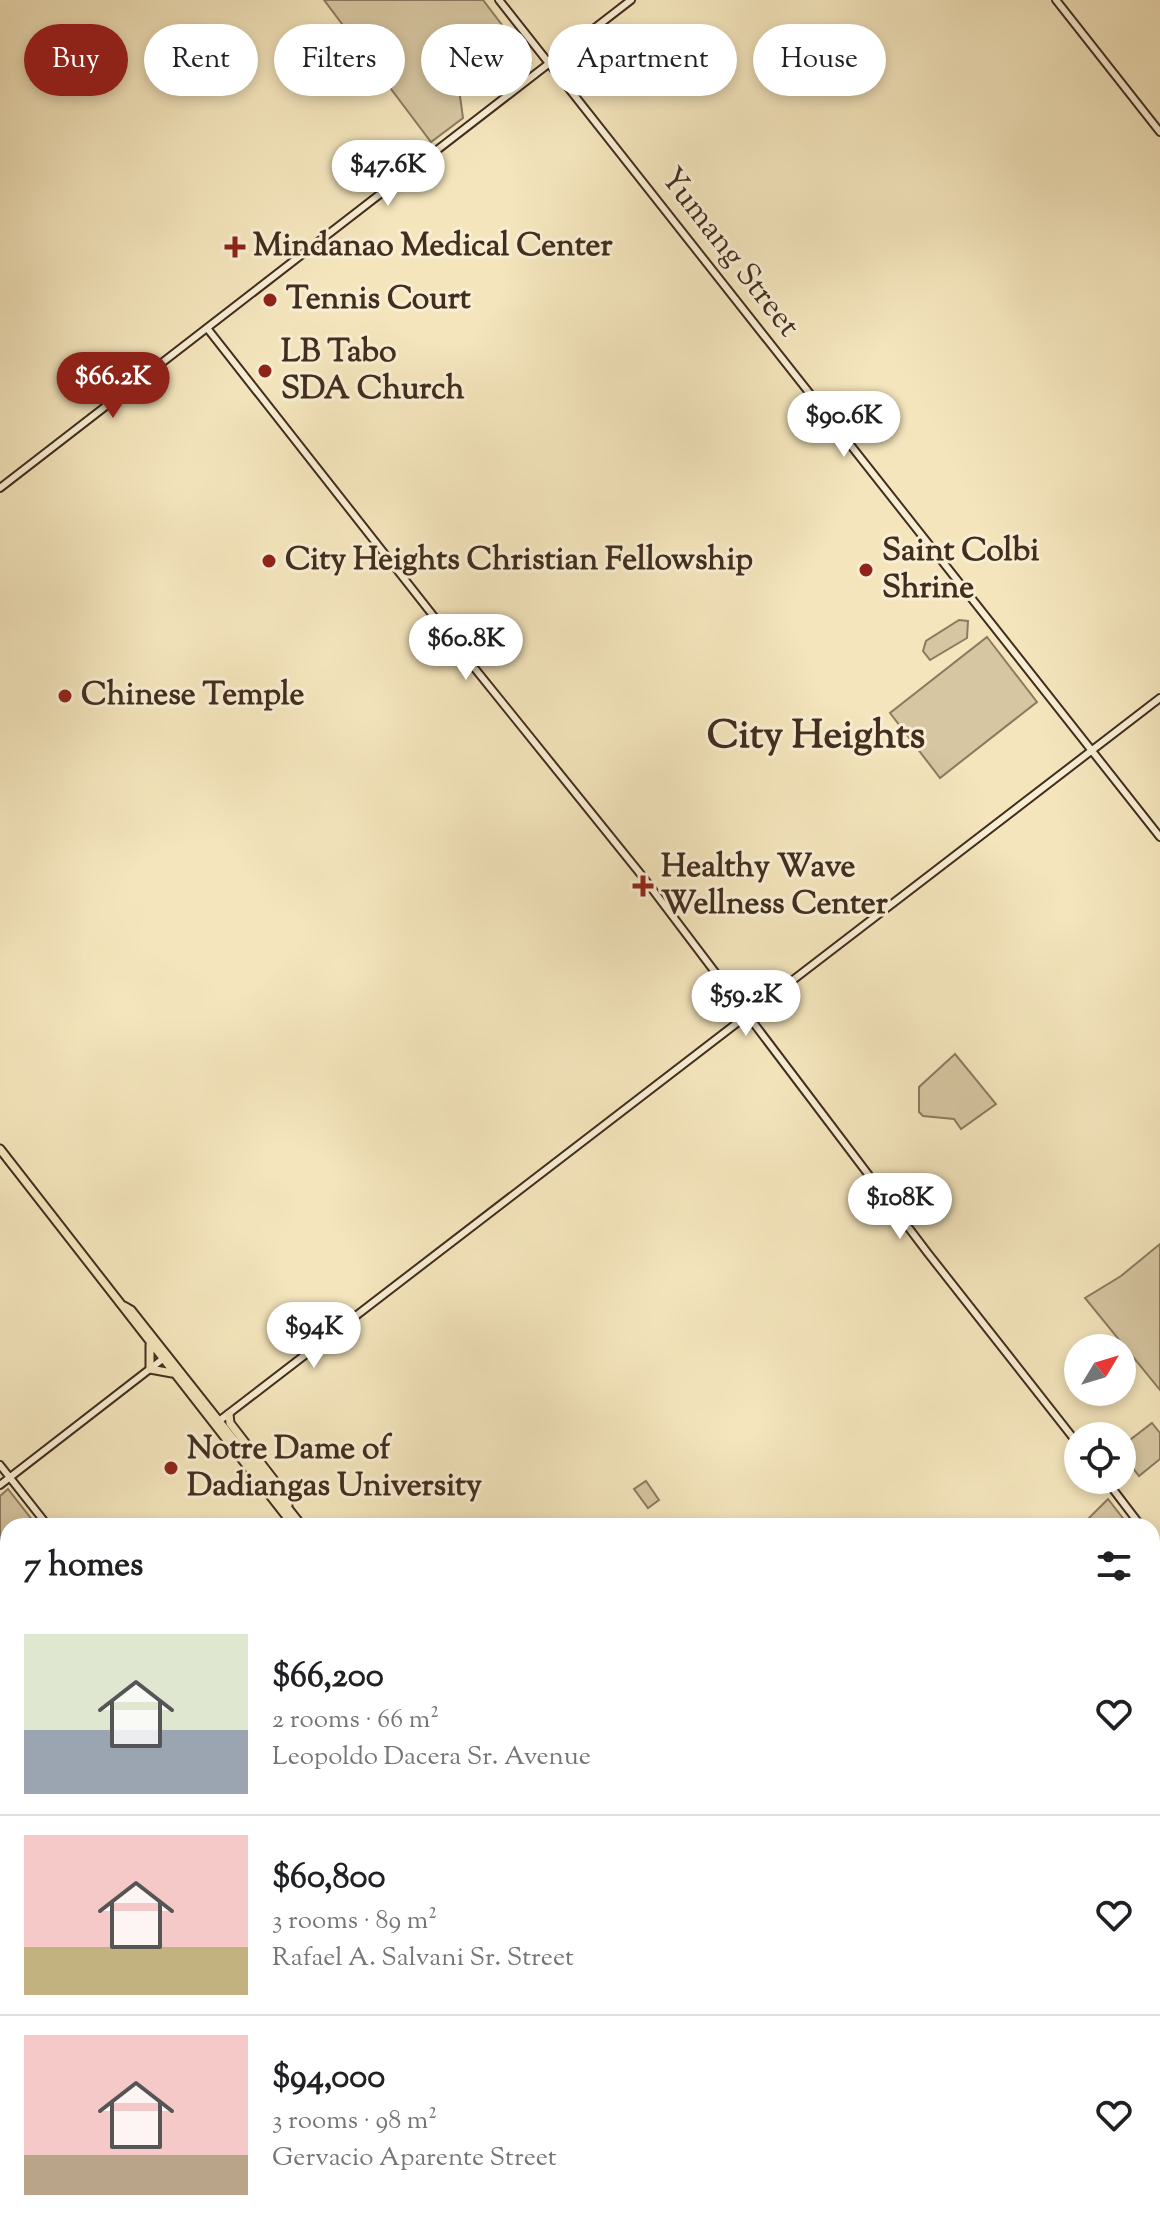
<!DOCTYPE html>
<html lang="en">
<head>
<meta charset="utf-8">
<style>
	body { margin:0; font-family:"Sorts Mill Goudy",serif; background:#f6f6f6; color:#202124; height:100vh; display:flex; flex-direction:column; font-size:30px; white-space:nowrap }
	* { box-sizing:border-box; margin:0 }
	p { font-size:26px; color:#757577 }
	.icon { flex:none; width:44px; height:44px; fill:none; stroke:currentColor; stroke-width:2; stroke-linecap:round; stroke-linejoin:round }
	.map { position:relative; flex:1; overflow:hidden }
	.panel { position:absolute; left:0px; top:1518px; width:1160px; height:714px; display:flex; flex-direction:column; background:#fff; border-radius:24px 24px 0 0; box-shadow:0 4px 12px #0003 }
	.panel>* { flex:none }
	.banner { position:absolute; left:24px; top:24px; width:1112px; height:72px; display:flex; gap:16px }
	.needle { width:52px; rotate:52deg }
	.controls { position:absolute; left:1064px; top:1334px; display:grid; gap:16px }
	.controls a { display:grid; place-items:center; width:72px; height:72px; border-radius:50%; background:#fff; box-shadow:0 4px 12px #0003; font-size:40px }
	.price { position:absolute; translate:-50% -68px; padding:0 18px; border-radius:28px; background:#fff; color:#222; font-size:26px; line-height:52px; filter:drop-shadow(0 2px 4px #0008) }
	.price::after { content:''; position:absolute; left:50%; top:48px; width:24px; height:18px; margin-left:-12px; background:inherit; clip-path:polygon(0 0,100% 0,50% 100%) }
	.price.selected { background:#8f2418; color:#fff }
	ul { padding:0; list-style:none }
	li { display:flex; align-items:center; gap:24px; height:200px; padding:0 24px }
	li+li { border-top:2px solid #e0e0e0 }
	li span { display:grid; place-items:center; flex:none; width:224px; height:160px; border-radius:0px; color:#555 }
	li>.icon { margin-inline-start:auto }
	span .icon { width:96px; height:96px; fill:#fffc; stroke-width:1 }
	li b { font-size:34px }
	h2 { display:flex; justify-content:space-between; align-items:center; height:96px; padding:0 24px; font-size:34px }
	.chip { padding:0 28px; border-radius:36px; background:#fff; box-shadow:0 4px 12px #0003; font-size:28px; line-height:72px }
	.chip.selected { background:#8f2418; color:#fff }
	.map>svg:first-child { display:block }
	.green { fill:#d6c6a1; stroke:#8c7a60; stroke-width:2 }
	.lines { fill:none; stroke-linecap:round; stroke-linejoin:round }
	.secondary-casing { stroke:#422d1f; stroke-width:10 }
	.primary-casing { stroke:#422d1f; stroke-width:11 }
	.secondary { stroke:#f8eed3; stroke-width:6 }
	.primary { stroke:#f4e5bc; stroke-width:7 }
	.poi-dot { fill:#8f2418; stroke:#f8eed3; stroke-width:3 }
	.labels { text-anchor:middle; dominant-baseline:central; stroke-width:6; stroke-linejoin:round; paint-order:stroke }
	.poi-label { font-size:32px; font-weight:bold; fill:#422d1f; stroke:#f8eed3; text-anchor:start }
	.street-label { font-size:32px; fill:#422d1f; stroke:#f8eed3 }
	.district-label { font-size:40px; font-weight:bold; fill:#422d1f; stroke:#f8eed3 }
</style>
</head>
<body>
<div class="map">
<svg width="1160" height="2231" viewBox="0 0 1160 2231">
	<rect width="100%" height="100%" fill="#f4e5bc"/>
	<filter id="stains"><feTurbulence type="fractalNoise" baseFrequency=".0025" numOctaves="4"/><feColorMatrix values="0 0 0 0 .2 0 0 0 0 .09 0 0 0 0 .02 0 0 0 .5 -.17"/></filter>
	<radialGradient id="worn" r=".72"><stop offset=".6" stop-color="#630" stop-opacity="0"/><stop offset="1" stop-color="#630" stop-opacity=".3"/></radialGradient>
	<!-- green -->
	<path class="green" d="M 324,0 L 483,0 L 531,63 L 496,93 L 475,77 L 459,89 L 463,118 L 431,142 Z
		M 959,620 L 968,621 L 967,638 L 930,660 L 923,651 L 926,641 Z
		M 987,637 L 1037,702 L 940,778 L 890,713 Z
		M 955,1054 L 996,1104 L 961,1129 L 954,1119 L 923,1116 L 919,1112 L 919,1087 Z
		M 1160,1244 L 1160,1390 L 1085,1298 L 1121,1276 Z
		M 1152,1423 L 1160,1433 L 1160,1459 L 1139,1476 L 1122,1454 L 1122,1446 Z
		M 646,1481 L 659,1500 L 648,1508 L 634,1489 Z
		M 8,1489 L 37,1526 L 8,1526 L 8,1659 L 0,1648 L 0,1496 Z
		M 1108,1499 L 1129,1526 L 1081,1526 Z
		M 1152,1554 L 1160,1564 L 1160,1676 L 1152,1665 Z"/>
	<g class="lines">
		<!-- secondary casing -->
		<g class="secondary-casing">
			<path id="secondary" d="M 499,0 L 1160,837
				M 1056,0 L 1160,132
				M 207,328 L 472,665 L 643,877 L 927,1252 L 1078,1444
				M 0,488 L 631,0
				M 219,1421 L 1160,698
				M 0,1465 L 48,1526
				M 1106,1480 L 1141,1526
				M 0,1485 L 164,1358
				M 1152,1540 L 1160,1550
				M 1152,1726 L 1160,1720
				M 0,1780 L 8,1774
				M 0,1924 L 8,1934
				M 0,2058 L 8,2052
				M 468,2224 L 473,2231
				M 475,2224 L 481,2231
				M 245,2231 L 253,2224"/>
		</g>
		<!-- primary casing -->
		<g class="primary-casing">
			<path id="primary" d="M 0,1149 L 294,1526
				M 124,1306 L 131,1310 L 302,1526
				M 150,1345 L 150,1369 L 172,1373
				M 229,1414 L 230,1423 L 280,1488 L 288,1505
				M 855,2224 L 861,2231"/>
		</g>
		<!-- secondary -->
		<use href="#secondary" class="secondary"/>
		<!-- primary -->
		<use href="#primary" class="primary"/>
	</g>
	<!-- markers -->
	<g class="poi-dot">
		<path d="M231 235h8v8h8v8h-8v8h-8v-8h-8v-8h8z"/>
		<circle cx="270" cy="300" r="8"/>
		<circle cx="265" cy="371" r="8"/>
		<circle cx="269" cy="561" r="8"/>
		<circle cx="866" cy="570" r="8"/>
		<circle cx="65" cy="696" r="8"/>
		<path d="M639 874h8v8h8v8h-8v8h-8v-8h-8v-8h8z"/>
		<circle cx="171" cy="1468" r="8"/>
	</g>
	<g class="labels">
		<!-- poi labels -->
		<g class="poi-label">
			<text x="253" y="247">Mindanao Medical Center</text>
			<text x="286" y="300">Tennis Court</text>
			<text x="281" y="353">LB Tabo<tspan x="281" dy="37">SDA Church</tspan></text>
			<text x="882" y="552">Saint Colbi<tspan x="882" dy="37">Shrine</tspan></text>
			<text x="285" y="561">City Heights Christian Fellowship</text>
			<text x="81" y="696">Chinese Temple</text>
			<text x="661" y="868">Healthy Wave<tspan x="661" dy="37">Wellness Center</tspan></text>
			<text x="187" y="1450">Notre Dame of<tspan x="187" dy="37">Dadiangas University</tspan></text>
		</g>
		<!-- street labels -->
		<g class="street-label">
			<text transform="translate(729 253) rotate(52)">Yumang Street</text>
		</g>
		<!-- district labels -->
		<g class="district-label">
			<text x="816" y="737">City Heights</text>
		</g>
	</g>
	<rect width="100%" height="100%" filter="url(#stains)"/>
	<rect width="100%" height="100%" fill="url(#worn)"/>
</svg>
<div class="controls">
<a><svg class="needle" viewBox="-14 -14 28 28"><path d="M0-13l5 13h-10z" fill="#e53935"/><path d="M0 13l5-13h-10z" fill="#757577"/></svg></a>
<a><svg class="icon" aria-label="locate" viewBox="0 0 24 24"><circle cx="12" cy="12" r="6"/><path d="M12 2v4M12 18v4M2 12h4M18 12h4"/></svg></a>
</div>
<b class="price" style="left:388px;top:208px">$47.6K</b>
<b class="price selected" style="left:113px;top:420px">$66.2K</b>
<b class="price" style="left:844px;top:459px">$90.6K</b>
<b class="price" style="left:466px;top:682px">$60.8K</b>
<b class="price" style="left:746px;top:1038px">$59.2K</b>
<b class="price" style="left:900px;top:1241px">$108K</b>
<b class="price" style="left:314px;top:1370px">$94K</b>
<div class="banner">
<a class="chip selected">Buy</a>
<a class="chip">Rent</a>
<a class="chip">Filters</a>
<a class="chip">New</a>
<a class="chip">Apartment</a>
<a class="chip">House</a>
</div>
<section class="panel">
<h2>7 homes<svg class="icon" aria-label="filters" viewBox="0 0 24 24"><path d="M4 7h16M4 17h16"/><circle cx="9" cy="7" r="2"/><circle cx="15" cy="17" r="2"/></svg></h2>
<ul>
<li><span style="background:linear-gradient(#dfe7d0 60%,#9aa5b1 0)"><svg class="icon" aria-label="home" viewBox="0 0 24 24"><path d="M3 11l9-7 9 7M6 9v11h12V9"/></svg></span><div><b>$66,200</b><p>2 rooms · 66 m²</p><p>Leopoldo Dacera Sr. Avenue</p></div><svg class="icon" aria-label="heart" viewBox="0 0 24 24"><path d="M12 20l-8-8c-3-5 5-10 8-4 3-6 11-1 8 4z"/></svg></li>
<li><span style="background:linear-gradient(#f6c9c9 70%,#c2b280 0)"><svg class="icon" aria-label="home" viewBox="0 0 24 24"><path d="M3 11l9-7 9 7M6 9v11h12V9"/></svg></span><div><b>$60,800</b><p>3 rooms · 89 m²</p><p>Rafael A. Salvani Sr. Street</p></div><svg class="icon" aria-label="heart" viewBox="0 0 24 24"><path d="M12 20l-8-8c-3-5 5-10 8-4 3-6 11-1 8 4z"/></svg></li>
<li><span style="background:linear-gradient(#f6c9c9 75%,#b9a48a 0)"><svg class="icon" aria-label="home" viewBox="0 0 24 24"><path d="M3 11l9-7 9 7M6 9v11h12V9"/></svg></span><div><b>$94,000</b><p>3 rooms · 98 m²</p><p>Gervacio Aparente Street</p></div><svg class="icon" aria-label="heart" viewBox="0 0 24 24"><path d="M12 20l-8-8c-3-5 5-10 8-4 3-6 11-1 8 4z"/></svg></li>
</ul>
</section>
</div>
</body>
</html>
